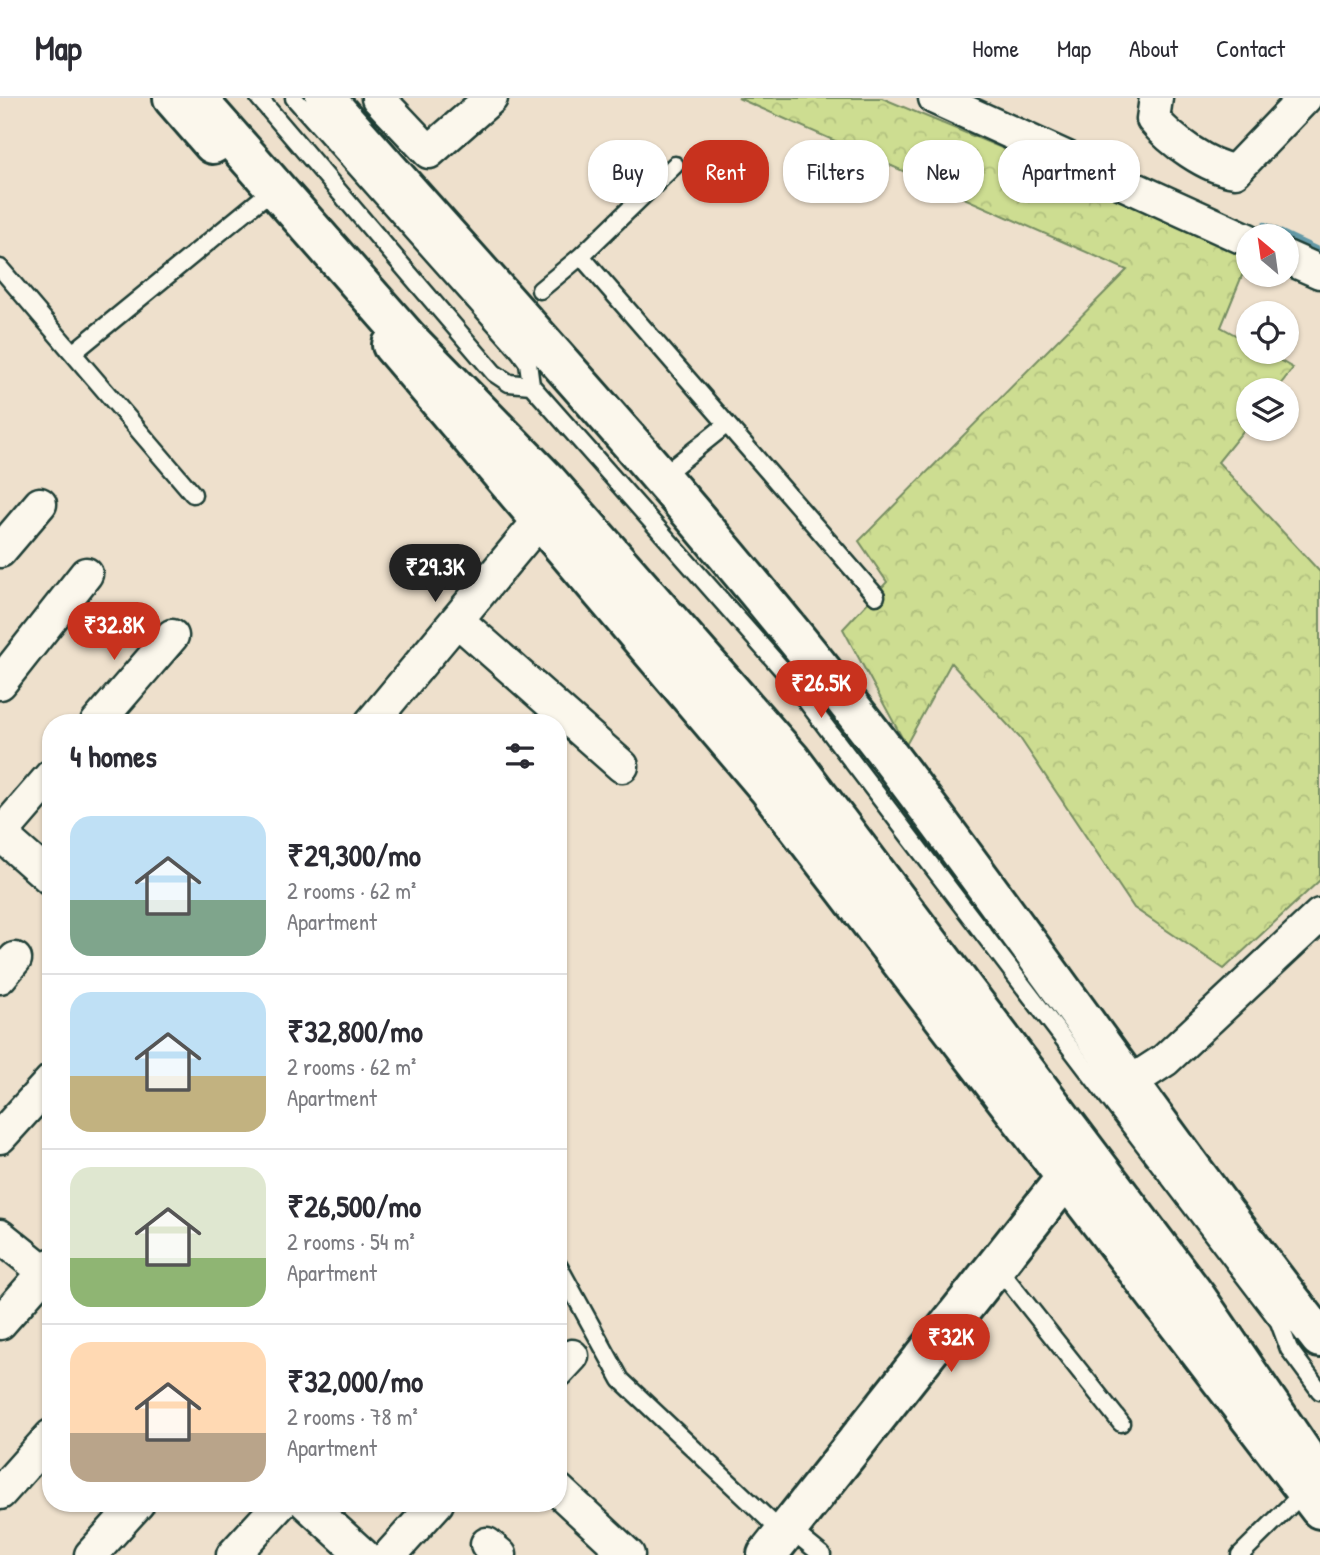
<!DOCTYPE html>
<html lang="en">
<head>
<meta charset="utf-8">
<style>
	body { margin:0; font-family:"Patrick Hand",sans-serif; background:#f2f2f3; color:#2b2b33; height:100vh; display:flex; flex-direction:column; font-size:26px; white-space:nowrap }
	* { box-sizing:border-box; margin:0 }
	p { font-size:23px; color:#7c7c81 }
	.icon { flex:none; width:38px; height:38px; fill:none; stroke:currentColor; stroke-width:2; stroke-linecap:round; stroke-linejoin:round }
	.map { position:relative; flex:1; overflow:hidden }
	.side { position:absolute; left:42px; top:616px; width:525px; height:798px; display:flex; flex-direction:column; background:#fff; border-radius:28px; box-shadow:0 2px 5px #0004 }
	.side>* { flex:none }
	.guide { position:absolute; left:588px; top:42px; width:626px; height:63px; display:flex; gap:14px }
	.needle { width:46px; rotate:331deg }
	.fabs { position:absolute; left:1236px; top:126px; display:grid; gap:14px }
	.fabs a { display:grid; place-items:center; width:63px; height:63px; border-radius:50%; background:#fff; box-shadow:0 2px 5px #0004; font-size:35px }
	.price { position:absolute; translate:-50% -60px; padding:0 16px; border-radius:24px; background:#c8321e; color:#fff; font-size:23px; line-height:46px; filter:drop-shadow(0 2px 4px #0008) }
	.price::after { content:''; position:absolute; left:50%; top:42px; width:21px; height:16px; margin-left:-10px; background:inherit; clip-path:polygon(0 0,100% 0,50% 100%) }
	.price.on { background:#222; color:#fff }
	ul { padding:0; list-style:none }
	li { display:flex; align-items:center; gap:21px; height:175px; padding:0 28px }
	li+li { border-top:2px solid #e1e1e2 }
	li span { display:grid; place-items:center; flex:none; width:196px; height:140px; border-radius:21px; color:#555 }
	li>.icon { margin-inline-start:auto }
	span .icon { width:84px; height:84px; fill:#fffc; stroke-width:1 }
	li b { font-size:30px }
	h2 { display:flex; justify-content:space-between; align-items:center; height:84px; padding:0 28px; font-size:30px }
	.pill { padding:0 24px; border-radius:28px; background:#fff; box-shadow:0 2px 5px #0004; font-size:24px; line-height:63px }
	.pill.on { background:#c8321e; color:#fff }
	header { display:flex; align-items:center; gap:42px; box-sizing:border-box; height:98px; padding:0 35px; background:#fff; border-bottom:2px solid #e1e1e2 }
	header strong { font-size:33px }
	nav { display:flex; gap:38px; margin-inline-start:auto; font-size:24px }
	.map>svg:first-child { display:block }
	.forest { fill:url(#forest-crowns); stroke:#768d62; stroke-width:2 }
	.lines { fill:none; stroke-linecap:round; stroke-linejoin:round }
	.stream { stroke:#6399a7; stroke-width:8 }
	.service-casing { stroke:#1f3d34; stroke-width:21 }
	.minor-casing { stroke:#1f3d34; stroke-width:37 }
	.tertiary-casing { stroke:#1f3d34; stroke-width:44 }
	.secondary-casing { stroke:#1f3d34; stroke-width:44 }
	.service { stroke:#fbf7ec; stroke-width:16 }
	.minor { stroke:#fbf7ec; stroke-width:32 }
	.tertiary { stroke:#fbf7ec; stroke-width:38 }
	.secondary { stroke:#fbf7ec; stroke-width:38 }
</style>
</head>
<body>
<header>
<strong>Map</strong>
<nav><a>Home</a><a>Map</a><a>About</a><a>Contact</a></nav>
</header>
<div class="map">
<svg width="1320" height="1457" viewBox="0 0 1320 1457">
	<defs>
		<pattern id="forest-crowns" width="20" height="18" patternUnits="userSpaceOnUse" patternTransform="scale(1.75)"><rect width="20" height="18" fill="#cddd91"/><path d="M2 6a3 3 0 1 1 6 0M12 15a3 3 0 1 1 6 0" fill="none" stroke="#b0bf7e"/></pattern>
	</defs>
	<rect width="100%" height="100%" fill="#eee0cc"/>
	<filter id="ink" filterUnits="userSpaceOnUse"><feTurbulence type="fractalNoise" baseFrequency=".0143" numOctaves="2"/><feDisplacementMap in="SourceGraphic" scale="14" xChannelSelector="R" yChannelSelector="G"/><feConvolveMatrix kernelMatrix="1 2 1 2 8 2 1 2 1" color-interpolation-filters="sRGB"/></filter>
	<g filter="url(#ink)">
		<!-- forest -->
		<path class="forest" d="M 738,0 L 882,0 L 1248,153 L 1248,163 L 1221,229 L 1248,244 L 1248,254 L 1265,254 L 1293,270 L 1276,292 L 1248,292 L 1248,327 L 1218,364 L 1320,474 L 1320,782 L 1224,871 L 1134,810 L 1020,640 L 951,565 L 906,647 L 843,531 L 887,484 L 859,443 L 1127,172 Z"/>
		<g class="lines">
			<!-- stream -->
			<path class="stream" d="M 1265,128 L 1320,154"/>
			<!-- service casing -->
			<g class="service-casing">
				<path id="service" d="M 259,0 L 494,275 L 509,285 L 531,287
					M 294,0 L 520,254 L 528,265 L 531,287 L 781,570 L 1279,1224 L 1289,1251 L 1320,1293
					M 581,158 L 876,498
					M 0,170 L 193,396
					M 540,192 L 581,158 L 675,67
					M 74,254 L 261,101
					M 661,379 L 727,326
					M 558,1167 L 621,1282 L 784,1436
					M 998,1170 L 1121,1325
					M 789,1430 L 822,1457
					M 1240,1457 L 1305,1393"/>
			</g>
			<!-- minor casing -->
			<g class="minor-casing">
				<path id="minor" d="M 378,0 L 429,54 L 491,0
					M 935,0 L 1248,142
					M 1156,0 L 1153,21 C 1171,43 1207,69 1235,73 L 1305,0
					M 1286,159 L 1320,174
					M 0,453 L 40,406
					M 457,522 L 622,668
					M 0,585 L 86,476
					M 97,625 L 172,538
					M 371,625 L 540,422
					M 0,736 L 51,781
					M 0,737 L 51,678
					M 0,879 L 15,861
					M 1128,986 L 1165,962 L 1320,817
					M 0,1039 L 51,983
					M 0,1138 L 51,1179
					M 0,1225 L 51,1167
					M 558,1273 L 572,1258
					M 558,1392 L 628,1457
					M 0,1395 L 51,1338
					M 306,1405 L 363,1457
					M 487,1446 L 500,1457
					M 91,1457 L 138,1405
					M 233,1457 L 281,1405
					M 390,1457 L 437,1405"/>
			</g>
			<!-- tertiary casing -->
			<g class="tertiary-casing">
				<path id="tertiary" d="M 173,0 L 213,46
					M 392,247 L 768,690 L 1320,1411
					M 767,1457 L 1083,1058"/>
			</g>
			<!-- secondary casing -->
			<g class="secondary-casing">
				<path id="secondary" d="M 196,0 L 408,241 L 547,383 L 791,662 L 1196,1199 L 1320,1381
					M 325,0 C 514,214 708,423 882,649 C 1031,844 1169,1047 1320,1240"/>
			</g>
			<!-- service -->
			<use href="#service" class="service"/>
			<!-- minor -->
			<use href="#minor" class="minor"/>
			<!-- tertiary -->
			<use href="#tertiary" class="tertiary"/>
			<!-- secondary -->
			<use href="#secondary" class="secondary"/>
		</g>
	</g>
</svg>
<div class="fabs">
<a><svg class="needle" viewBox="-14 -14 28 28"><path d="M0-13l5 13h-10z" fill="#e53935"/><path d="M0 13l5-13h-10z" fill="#7c7c81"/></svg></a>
<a><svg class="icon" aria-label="locate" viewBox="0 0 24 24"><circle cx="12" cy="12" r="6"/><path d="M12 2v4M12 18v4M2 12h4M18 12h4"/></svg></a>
<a><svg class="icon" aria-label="layers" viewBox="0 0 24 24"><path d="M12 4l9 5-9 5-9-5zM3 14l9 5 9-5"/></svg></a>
</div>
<b class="price on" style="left:435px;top:506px">₹29.3K</b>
<b class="price" style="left:114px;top:564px">₹32.8K</b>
<b class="price" style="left:821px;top:622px">₹26.5K</b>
<b class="price" style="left:951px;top:1276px">₹32K</b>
<div class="guide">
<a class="pill">Buy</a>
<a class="pill on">Rent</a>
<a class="pill">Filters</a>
<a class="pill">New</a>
<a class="pill">Apartment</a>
</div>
<section class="side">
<h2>4 homes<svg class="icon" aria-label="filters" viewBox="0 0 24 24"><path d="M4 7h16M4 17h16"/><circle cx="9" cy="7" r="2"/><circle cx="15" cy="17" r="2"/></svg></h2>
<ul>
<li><span style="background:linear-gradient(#bfe0f5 60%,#7fa58c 0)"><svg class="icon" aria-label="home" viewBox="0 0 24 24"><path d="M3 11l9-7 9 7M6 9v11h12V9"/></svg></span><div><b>₹29,300/mo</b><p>2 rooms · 62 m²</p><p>Apartment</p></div></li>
<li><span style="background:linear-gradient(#bfe0f5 60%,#c2b280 0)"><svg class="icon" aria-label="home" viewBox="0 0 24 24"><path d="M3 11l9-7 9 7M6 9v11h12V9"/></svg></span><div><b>₹32,800/mo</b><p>2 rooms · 62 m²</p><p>Apartment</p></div></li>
<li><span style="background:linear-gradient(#dfe7d0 65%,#8fb573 0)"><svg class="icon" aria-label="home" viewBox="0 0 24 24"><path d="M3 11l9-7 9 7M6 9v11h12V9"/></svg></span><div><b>₹26,500/mo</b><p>2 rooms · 54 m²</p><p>Apartment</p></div></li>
<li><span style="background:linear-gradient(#ffd9b3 65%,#b9a48a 0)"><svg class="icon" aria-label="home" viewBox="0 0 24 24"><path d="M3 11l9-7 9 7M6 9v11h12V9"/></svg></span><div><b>₹32,000/mo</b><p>2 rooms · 78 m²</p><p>Apartment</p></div></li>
</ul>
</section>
</div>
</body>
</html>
